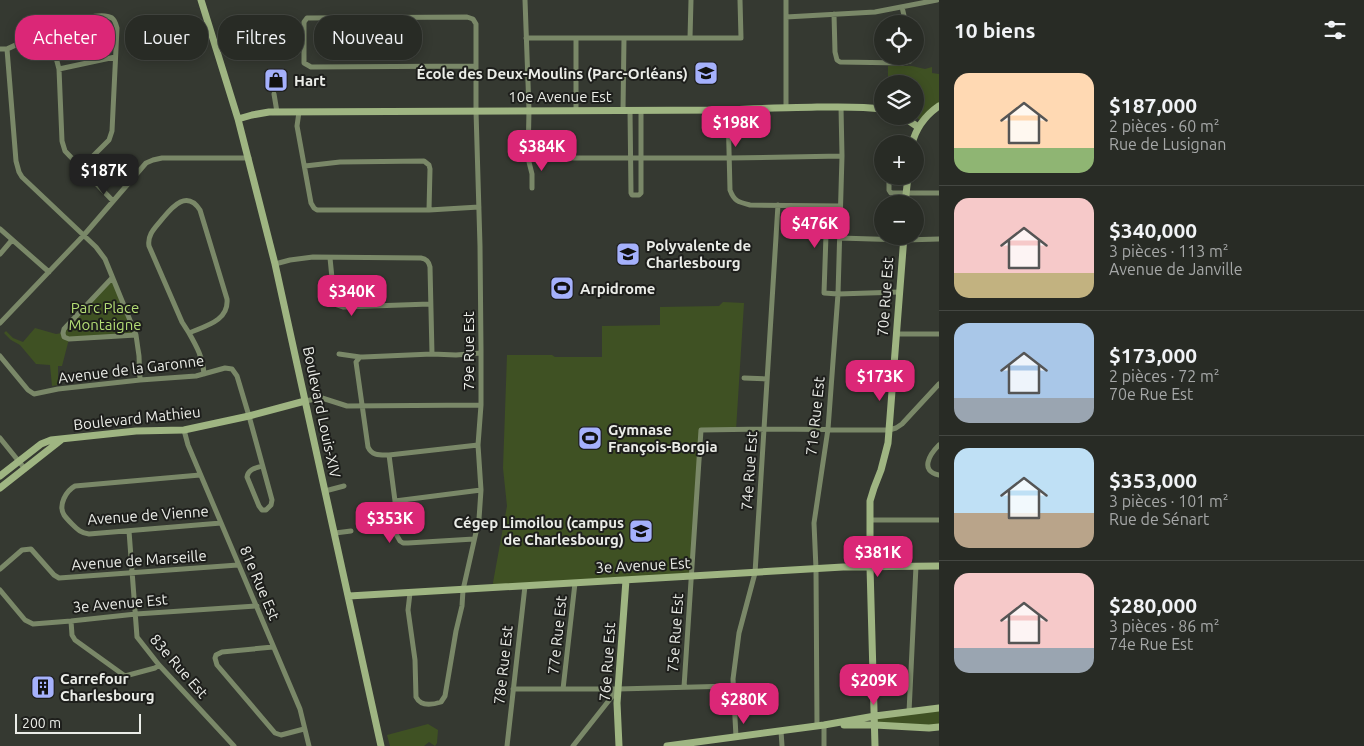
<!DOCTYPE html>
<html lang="fr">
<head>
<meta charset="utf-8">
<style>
	body { margin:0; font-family:Ubuntu,sans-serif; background:#30332d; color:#f1f3f6; height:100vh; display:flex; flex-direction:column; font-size:19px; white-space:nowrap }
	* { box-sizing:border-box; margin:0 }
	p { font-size:16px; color:#a5a7a7 }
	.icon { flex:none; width:28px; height:28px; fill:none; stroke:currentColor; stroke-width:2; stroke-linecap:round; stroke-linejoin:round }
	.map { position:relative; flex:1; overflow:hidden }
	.drawer { display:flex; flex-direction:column; background:#282b25; width:425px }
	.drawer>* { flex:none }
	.guide { position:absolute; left:15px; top:15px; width:475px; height:45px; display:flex; gap:10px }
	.buttons { position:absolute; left:874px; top:15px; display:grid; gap:10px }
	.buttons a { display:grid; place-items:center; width:50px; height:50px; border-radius:50%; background:#282b25; box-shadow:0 2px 12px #0003,0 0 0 1px #444742; font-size:25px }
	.scale { position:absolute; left:15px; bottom:12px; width:126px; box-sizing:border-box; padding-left:5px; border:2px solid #ebede8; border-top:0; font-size:14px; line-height:18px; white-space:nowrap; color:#ebede8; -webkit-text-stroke:4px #1e1f1c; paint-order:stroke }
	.price { position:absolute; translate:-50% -42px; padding:0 11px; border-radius:10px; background:#db2777; color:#fff; font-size:16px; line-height:32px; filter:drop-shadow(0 1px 2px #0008) }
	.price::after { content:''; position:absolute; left:50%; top:30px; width:15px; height:11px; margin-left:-8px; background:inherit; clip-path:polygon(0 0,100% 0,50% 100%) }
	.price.on { background:#222; color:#fff }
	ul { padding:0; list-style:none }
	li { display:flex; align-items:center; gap:15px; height:125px; padding:0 15px }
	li+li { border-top:1px solid #444742 }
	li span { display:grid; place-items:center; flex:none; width:140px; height:100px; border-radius:15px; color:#555 }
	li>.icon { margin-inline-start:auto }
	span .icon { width:60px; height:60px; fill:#fffc; stroke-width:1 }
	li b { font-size:21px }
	h2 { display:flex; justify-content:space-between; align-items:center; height:60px; padding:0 15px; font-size:21px }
	.tag { padding:0 18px; border-radius:20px; background:#282b25; box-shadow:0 2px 12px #0003,0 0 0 1px #444742; font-size:18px; line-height:45px }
	.tag.on { background:#db2777; color:#fff }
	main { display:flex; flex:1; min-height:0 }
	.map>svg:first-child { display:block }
	.green { fill:#3f5123 }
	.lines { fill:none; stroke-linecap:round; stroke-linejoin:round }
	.street { stroke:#7a8868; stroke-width:5 }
	.secondary { stroke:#9fb582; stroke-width:7 }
	.labels { text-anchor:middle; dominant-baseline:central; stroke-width:4; stroke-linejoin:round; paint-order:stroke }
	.poi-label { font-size:15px; font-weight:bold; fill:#ebede8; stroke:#1e1f1c; text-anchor:start }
	.street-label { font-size:15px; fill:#ebede8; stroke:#1e1f1c }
	.park-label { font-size:15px; fill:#b4dd75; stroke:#1e1f1c }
</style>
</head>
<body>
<main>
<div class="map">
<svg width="939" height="746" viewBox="0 0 939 746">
	<rect width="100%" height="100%" fill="#353931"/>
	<!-- green -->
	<path class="green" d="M 888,66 L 912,66 L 925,69 L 932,67 L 932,73 L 939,74 L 939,103 L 920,120 L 914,116 L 915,84 L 888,84 Z
		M 112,278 L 136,334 L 69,339 L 62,366 L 58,366 L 58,385 L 52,386 L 50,365 L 36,364 L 20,345 L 11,340 L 4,333 L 6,331 L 13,338 L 23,342 L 35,328 L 56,334 L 62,333 Z
		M 723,302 L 744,303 L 736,430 L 702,430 L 692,576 L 492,588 L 507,506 L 503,468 L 507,355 L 552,355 L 555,357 L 602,357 L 602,326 L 660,325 L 660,307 L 719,306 Z
		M 939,708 L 939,729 L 875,725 L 875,716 Z
		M 428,724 L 438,730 L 437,743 L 435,746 L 429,742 L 424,746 L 390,746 L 387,735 Z"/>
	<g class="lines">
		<!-- street -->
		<path class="street" d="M 525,0 L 529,110 L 528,158 L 532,174 L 532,188
			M 902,7 L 906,24
			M 834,14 L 835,52 L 837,60 L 840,62 L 902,63 L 910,61 L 912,56
			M 786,17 L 875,12 L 937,0
			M 49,31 L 59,69 L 62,141 L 65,151 L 113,201
			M 526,38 L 741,38 L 740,0
			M 576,38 L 576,110
			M 690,38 L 691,0
			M 0,49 L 7,49 C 27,40 93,7 112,18 C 115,20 116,24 117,28 L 112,131 L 109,140 L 81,168
			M 7,49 L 16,161 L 19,172 L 22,177 L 96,247 L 105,259 L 136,335 L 139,356 L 140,380
			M 59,69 L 115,57
			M 274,94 L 277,112
			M 786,108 L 786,0
			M 623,110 L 624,38
			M 630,110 L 631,193 L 632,195 L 639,195 L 641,193 L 641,110
			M 728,110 L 730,190 C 734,201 738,202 750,205 L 840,206
			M 299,112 L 297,126 L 311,203 L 314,208 L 317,210 L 429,210 L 479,207
			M 528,158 L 729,158 L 842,156
			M 305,166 L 340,162 L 424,161 L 429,165 L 430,169 L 429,210
			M 889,176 L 889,190 L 891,193 L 939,193
			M 827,206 L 824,293 L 838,294 L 900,292
			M 0,229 L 49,272
			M 840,238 L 904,240 L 939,239
			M 0,254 L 12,240
			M 330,258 L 334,298 L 337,305 L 343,307 L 430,304
			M 275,264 L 290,260 L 313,257 L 421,258 C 427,259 429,262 430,267 L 432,354
			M 112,278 L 64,329 L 63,333 L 64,337 L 69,339 L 136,335
			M 0,323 L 84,235 L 146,163 L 153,160 L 162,158 L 249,158
			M 189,333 L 182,322 L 149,246 C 147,234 156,227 163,218 C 173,206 187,190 200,210 L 227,299 C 229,321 205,326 189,333 C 197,347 203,358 204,374
			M 896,334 L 939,334
			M 339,354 L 360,357
			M 0,356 L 28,390 L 34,394 L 58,389 L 140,380 L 196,376 L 225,368 L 232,369 L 237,376 L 249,416 L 272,500 L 271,505 L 266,510 L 262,510 L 259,506 L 247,477 C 248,469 256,468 262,466
			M 744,378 L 767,379
			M 305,401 L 322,398 L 347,406 L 481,405
			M 184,430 L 188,445 L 300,709 L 309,746
			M 0,438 L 25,469
			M 478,445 L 389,455 C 380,455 372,456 368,447 L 356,362 L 360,357 L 363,357 L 432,354 L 456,355 L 481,353
			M 939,445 C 930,454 919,471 939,475
			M 389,455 L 395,501 L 396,534 L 400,541 L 403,543 L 408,543 L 474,539
			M 200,475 L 75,486 C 66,491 58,505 64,515 C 66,518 69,521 72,524 C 78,530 81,533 89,534 L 221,523
			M 325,491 L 344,486
			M 395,501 L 481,490
			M 871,520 L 939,520
			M 129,531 L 137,637 L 159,665 L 234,746
			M 335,533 L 351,531
			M 0,569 L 22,550 L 31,549 L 54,575 L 59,578 L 238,565
			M 0,590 L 25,620 L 33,624 L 71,621 L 136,614 L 257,606
			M 410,593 L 408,610 L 415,660 L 416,697 C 421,707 432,705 441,702 L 445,696 L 456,631 L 462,606 L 463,590 L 479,519 L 481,490 L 478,445 L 481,405 L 481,350 L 480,246 L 476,111 L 476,24 L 473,19 L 467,17 L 307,18 L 304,22 L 304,63 L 311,67 L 476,66
			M 71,621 L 72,635 L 75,640 L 125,676 L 155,668 L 159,665
			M 273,647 L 222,652 L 216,655 L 215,658 L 217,665 L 275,733 L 281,735 L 304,729
			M 684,687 L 701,430 L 764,429 L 889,430 L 896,428 L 902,424 L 939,384
			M 513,689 L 618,689 L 733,686
			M 563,689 L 575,583
			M 909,712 L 916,566
			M 824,725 L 824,746
			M 817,726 L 816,569 L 814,523 L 828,429 L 838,294 L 842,156 L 841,107
			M 781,731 L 782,746
			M 736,737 L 733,679 L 739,633 L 755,573 L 778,205
			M 507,746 L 525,586
			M 573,746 L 618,689"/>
		<!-- secondary -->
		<path class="secondary" d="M 201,0 L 238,119 L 275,264 L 381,746
			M 902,116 L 918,127
			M 238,119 L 252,115 L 269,112 L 728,110 C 757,108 787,108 817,107 C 839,107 861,106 882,109
			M 912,144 C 916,128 926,115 939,106
			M 905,204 L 908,176
			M 0,476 L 41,444 L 51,440 L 136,431 L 184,430 L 249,416 L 305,401
			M 0,488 L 61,440
			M 349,596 L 843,567 L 939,566
			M 844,725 L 875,725 L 929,728 L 939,727
			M 619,746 L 617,703 L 626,580
			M 667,746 L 824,725 L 875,716 L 939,708
			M 875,746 L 870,567 L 870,501 L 874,488 L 881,470 L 888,443 L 904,236"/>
	</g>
	<!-- icons -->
	<defs>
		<g id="school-square" transform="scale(1.25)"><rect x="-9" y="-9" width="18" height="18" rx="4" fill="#a5b1fc" stroke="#1e1f1c"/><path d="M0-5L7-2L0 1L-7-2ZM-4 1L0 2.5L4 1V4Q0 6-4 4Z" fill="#111"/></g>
		<g id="shop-square" transform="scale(1.25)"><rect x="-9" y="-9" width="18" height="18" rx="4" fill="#a5b1fc" stroke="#1e1f1c"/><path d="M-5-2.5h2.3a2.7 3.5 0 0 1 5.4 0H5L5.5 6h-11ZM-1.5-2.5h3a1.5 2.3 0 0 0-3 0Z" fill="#111"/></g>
		<g id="stadium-square" transform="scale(1.25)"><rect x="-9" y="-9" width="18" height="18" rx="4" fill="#a5b1fc" stroke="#1e1f1c"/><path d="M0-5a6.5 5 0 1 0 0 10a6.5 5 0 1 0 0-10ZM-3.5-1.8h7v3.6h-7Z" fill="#111"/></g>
		<g id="university-square" transform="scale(1.25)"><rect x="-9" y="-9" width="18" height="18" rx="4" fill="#a5b1fc" stroke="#1e1f1c"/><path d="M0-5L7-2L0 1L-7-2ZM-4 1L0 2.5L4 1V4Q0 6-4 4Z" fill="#111"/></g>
		<g id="building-square" transform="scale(1.25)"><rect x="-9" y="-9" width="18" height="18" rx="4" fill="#a5b1fc" stroke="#1e1f1c"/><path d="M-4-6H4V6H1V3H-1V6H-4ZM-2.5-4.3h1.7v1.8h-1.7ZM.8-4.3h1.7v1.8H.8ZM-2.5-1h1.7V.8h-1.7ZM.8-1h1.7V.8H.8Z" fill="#111"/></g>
	</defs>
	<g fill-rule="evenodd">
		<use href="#school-square" x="706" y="73"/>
		<use href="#shop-square" x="276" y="80"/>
		<use href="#school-square" x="628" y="254"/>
		<use href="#stadium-square" x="562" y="288"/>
		<use href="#stadium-square" x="590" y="438"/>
		<use href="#university-square" x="641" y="531"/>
		<use href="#building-square" x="43" y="687"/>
	</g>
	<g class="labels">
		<!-- poi labels -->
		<g class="poi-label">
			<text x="688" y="73" text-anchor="end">École des Deux-Moulins (Parc-Orléans)</text>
			<text x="294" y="80">Hart</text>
			<text x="646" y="245">Polyvalente de<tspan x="646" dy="17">Charlesbourg</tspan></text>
			<text x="580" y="288">Arpidrome</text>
			<text x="608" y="429">Gymnase<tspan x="608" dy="17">François-Borgia</tspan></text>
			<text x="624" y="522" text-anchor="end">Cégep Limoilou (campus<tspan x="624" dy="17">de Charlesbourg)</tspan></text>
			<text x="60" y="678">Carrefour<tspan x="60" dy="17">Charlesbourg</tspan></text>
		</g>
		<!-- street labels -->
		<g class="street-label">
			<text x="560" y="96">10e Avenue Est</text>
			<text transform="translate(885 297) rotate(-86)">70e Rue Est</text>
			<text transform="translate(468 351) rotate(-90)">79e Rue Est</text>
			<text transform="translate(131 369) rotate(-7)">Avenue de la Garonne</text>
			<text transform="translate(322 412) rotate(78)">Boulevard Louis-XIV</text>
			<text transform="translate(815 416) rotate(-84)">71e Rue Est</text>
			<text transform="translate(137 418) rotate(-6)">Boulevard Mathieu</text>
			<text transform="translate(749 471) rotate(-86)">74e Rue Est</text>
			<text transform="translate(148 515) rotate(-4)">Avenue de Vienne</text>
			<text transform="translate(139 560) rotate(-4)">Avenue de Marseille</text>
			<text transform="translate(643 565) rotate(-3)">3e Avenue Est</text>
			<text transform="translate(260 583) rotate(67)">81e Rue Est</text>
			<text transform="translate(120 603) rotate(-5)">3e Avenue Est</text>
			<text transform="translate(675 633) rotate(-86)">75e Rue Est</text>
			<text transform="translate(557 635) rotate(-84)">77e Rue Est</text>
			<text transform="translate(607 662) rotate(-86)">76e Rue Est</text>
			<text transform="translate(503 665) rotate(-84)">78e Rue Est</text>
			<text transform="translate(179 666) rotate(49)">83e Rue Est</text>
		</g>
		<!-- park labels -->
		<g class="park-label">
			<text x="105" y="307">Parc Place<tspan x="105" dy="17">Montaigne</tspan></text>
		</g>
	</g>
</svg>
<div class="buttons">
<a><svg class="icon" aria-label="locate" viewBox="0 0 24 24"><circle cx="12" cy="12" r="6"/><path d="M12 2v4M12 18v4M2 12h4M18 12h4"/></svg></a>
<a><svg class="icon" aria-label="layers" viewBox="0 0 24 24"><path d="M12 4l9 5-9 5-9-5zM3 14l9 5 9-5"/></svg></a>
<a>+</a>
<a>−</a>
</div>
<div class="scale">200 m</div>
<b class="price" style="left:736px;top:148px">$198K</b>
<b class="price" style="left:542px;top:172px">$384K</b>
<b class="price on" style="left:104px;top:196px">$187K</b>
<b class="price" style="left:815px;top:249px">$476K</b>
<b class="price" style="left:352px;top:317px">$340K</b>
<b class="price" style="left:880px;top:402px">$173K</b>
<b class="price" style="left:390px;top:544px">$353K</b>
<b class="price" style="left:878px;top:578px">$381K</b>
<b class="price" style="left:874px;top:706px">$209K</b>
<b class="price" style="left:744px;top:725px">$280K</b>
<div class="guide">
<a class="tag on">Acheter</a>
<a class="tag">Louer</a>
<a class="tag">Filtres</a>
<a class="tag">Nouveau</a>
</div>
</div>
<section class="drawer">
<h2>10 biens<svg class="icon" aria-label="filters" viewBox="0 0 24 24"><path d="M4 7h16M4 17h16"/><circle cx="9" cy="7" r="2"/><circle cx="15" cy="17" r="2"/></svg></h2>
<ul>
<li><span style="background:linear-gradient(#ffd9b3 75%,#8fb573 0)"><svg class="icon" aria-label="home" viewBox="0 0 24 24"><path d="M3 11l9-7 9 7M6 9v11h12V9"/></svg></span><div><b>$187,000</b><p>2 pièces · 60 m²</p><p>Rue de Lusignan</p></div></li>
<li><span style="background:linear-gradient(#f6c9c9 75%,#c2b280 0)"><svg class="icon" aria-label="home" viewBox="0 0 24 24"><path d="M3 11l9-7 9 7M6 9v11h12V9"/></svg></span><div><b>$340,000</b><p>3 pièces · 113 m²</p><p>Avenue de Janville</p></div></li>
<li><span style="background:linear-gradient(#a9c7e8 75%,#9aa5b1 0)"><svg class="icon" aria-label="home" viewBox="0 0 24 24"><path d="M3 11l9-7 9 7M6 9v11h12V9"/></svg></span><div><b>$173,000</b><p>2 pièces · 72 m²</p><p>70e Rue Est</p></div></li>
<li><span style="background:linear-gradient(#bfe0f5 65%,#b9a48a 0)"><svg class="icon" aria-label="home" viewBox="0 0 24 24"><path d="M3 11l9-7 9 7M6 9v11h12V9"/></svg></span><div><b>$353,000</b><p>3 pièces · 101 m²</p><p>Rue de Sénart</p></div></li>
<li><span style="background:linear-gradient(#f6c9c9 75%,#9aa5b1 0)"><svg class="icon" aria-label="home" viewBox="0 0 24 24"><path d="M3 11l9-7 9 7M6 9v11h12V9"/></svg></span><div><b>$280,000</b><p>3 pièces · 86 m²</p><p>74e Rue Est</p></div></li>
</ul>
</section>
</main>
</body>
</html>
